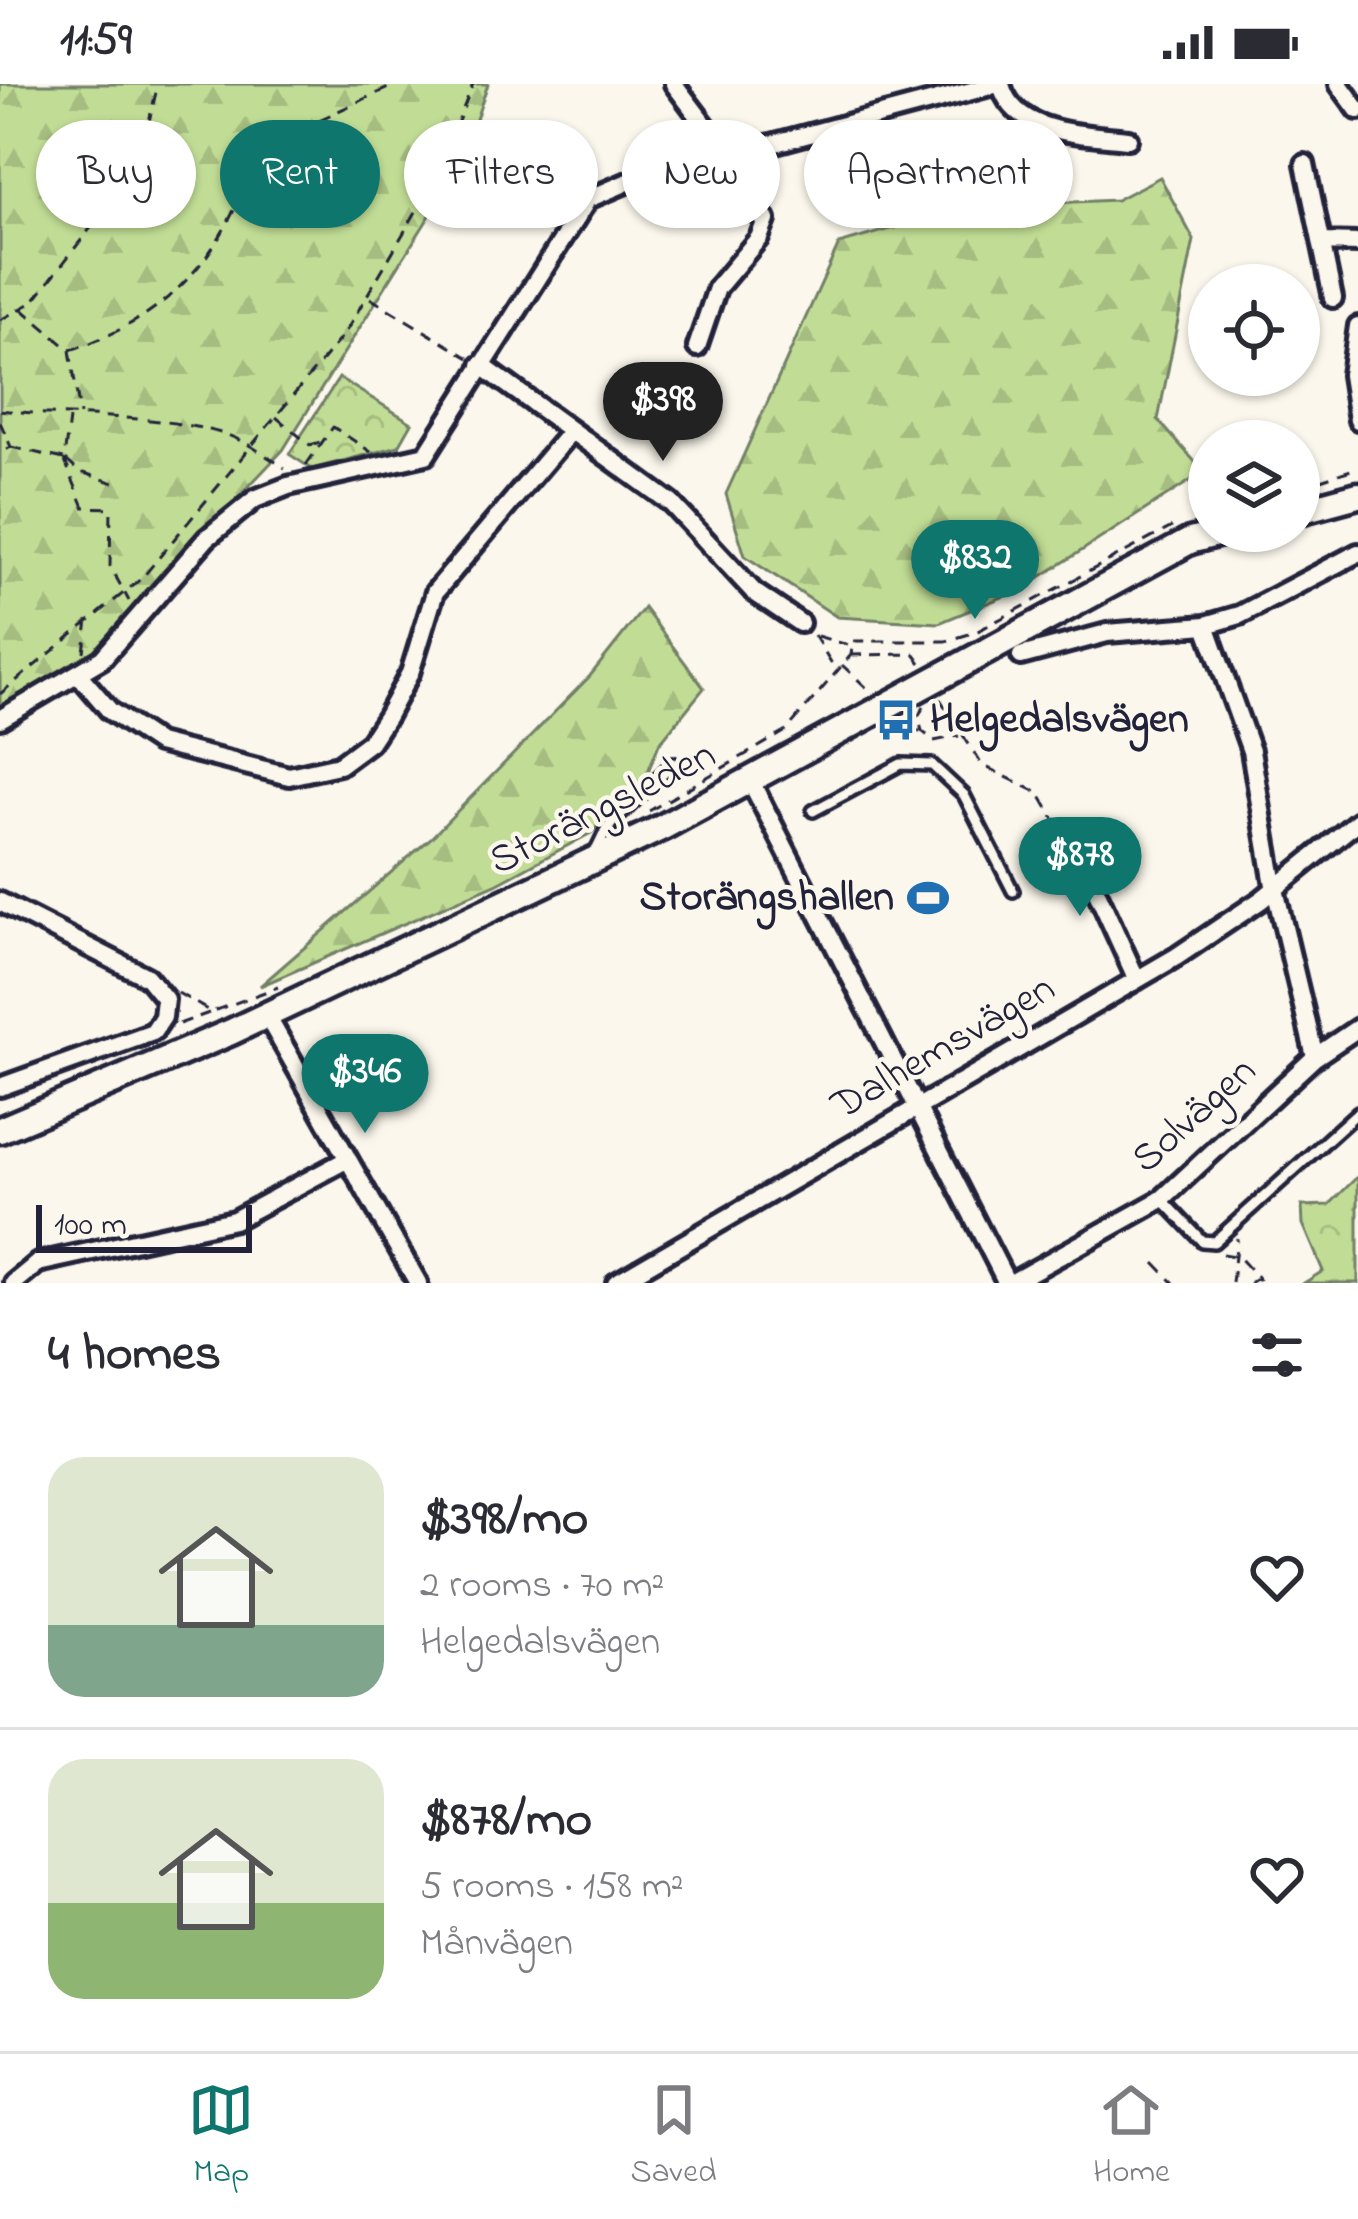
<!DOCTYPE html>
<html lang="en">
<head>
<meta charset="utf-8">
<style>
	body { margin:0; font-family:"Indie Flower",sans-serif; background:#f2f2f3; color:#2b2b33; height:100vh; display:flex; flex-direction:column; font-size:45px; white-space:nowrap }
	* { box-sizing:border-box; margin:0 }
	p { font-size:39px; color:#7c7c81 }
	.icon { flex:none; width:66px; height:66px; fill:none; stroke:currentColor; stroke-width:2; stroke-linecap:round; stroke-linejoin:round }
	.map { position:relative; height:1199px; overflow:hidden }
	.drawer { display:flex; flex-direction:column; background:#fff; flex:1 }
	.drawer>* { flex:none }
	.banner { position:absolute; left:36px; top:36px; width:1287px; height:108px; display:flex; gap:24px }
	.fabs { position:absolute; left:1188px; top:180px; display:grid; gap:24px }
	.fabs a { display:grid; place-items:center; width:132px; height:132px; border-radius:50%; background:#fff; box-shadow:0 3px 9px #0004; font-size:60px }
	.scale { position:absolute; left:36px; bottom:30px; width:216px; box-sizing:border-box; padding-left:12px; border:6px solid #22223b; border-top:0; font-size:33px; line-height:42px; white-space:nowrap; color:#22223b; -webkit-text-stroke:9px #fbf7ec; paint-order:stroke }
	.price { position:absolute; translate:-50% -102px; padding:0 27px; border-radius:42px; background:#0f766e; color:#fff; font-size:39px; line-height:78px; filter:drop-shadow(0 3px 6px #0008) }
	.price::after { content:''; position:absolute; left:50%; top:72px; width:36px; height:27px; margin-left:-18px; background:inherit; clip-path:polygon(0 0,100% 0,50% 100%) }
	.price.active { background:#222; color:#fff }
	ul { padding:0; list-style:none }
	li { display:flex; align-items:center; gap:36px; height:300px; padding:0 48px }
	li+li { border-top:3px solid #e1e1e2 }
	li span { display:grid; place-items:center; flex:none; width:336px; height:240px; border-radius:36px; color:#555 }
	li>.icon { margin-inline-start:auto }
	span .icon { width:144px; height:144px; fill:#fffc; stroke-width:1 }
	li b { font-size:51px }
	h2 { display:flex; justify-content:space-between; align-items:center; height:144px; padding:0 48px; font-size:51px }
	.chip { padding:0 42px; border-radius:54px; background:#fff; box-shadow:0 3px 9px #0004; font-size:42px; line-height:108px }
	.chip.active { background:#0f766e; color:#fff }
	.status { display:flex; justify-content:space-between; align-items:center; height:84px; padding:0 60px; background:#fff; direction:ltr }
	.status svg { height:33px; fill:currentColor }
	.tab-bar { display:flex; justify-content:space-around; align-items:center; height:168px; border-top:3px solid #e1e1e2; background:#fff; font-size:33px; color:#7c7c81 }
	.tab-bar a { display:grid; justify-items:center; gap:6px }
	.tab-bar .active { color:#0f766e }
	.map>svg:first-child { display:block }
	.forest { fill:url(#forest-firs); stroke:#728068; stroke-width:3 }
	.park { fill:url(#park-crowns); stroke:#728068; stroke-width:3 }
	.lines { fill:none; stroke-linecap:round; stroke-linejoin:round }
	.service-casing { stroke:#22223b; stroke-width:18 }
	.minor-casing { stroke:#22223b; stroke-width:26 }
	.secondary-casing { stroke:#22223b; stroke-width:33 }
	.path { stroke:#22223b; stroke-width:3; stroke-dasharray:12 9; stroke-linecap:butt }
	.service { stroke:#fbf7ec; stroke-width:9 }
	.minor { stroke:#fbf7ec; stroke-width:16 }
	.secondary { stroke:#fbf7ec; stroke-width:24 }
	.labels { text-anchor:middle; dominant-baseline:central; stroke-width:9; stroke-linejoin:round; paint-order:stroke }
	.poi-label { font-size:42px; font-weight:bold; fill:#22223b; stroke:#fbf7ec; text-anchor:start }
	.street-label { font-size:42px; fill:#22223b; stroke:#fbf7ec }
</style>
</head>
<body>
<div class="status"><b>11:59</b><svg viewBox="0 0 49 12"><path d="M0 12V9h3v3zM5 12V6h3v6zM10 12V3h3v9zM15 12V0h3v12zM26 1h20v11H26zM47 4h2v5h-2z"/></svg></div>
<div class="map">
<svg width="1358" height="1199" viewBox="0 0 1358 1199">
	<defs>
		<pattern id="forest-firs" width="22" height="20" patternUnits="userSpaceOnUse" patternTransform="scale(3)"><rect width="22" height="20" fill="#c1dd95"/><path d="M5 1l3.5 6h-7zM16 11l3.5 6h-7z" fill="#a6bd81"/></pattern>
		<pattern id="park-crowns" width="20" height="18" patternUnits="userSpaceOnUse" patternTransform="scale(3)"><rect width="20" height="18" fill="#c1dd95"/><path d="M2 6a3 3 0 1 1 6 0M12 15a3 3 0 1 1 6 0" fill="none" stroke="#a6bd81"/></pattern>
	</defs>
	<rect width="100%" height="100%" fill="#fbf7ec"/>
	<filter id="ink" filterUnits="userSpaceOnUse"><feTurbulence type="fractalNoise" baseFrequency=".00833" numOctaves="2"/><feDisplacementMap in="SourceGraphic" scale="24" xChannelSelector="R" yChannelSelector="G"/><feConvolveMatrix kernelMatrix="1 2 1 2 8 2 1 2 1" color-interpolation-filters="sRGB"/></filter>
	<g filter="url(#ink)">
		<!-- forest -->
		<path class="forest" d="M 0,0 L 488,0 L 459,85 L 283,366 L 75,586 L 0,626 Z
			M 1160,93 L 1194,156 L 1158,336 L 1204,388 L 1022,505 L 939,539 L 837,533 L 745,472 L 726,410 L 839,160 L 965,123 L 1116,116 Z
			M 644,524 L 704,604 L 659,660 L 647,690 L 591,749 L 496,800 L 260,902 L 431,754 L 590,592 Z"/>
		<!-- park -->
		<path class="park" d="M 339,294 L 412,339 L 399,362 L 312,385 L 289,370 Z
			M 1358,1092 L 1358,1199 L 1304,1199 L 1323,1187 L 1303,1140 L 1302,1122 L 1329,1121 Z"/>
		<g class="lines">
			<!-- service casing -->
			<g class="service-casing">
				<path id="service" d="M 813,727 L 901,680 L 932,681 L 964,711 L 1013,807
					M 595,769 L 607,744 L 673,679
					M 1162,1115 L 1202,1157 L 1214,1158 L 1358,1028"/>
			</g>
			<!-- minor casing -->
			<g class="minor-casing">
				<path id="minor" d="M 674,0 L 742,90 L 766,136 L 759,154 L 717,204 L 697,263
					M 1001,0 C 1013,51 1086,50 1128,55
					M 1339,0 L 1358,26
					M 1305,80 L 1333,214
					M 1322,158 L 1358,159
					M 1358,242 L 1351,291 L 1358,336
					M 481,281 L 671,419 L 754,508 L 800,539
					M 1206,541 L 1251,667 L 1274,801 L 1315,973
					M 1021,572 L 1107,549 L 1206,541 L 1240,531 L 1358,469
					M 80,592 L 110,627 L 158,659 L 289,692 L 339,681 L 370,658 L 387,632 L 410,589 L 435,508 L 571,347
					M 0,635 L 102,575 L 207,454 L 255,415 L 288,402 L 426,371 L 588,115 L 628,98 L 998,0
					M 749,694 L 1007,1199
					M 1061,751 L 1081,773 L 1137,896
					M 0,818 L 147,893 L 165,915 L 163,933 L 153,948 L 0,1003
					M 267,932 L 418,1199
					M 14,1199 L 38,1179 L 234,1136 L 348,1075
					M 616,1199 L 1176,873 L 1261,816 L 1358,737
					M 1011,1199 L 1162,1115 L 1315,973 L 1358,944"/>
			</g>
			<!-- secondary casing -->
			<g class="secondary-casing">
				<path id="secondary" d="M 1299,427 L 1358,411
					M 0,1046 L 231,948 L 663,743 L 1190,457 L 1228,447"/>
			</g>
			<!-- path -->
			<path class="path" d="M 370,214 L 469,274
				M 22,225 L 70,266 L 80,331
				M 0,236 L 33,218 L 138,83 L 158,0
				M 70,266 C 171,234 229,166 256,65 L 397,0
				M 0,326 C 75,335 154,328 227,351 C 248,358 267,373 285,384
				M 276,333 L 310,361 L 320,358
				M 0,338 L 11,363 L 0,369
				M 11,363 L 64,375 L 69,335
				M 64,375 L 84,423 L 111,424 L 110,482 L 129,517
				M 66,376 L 78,387 L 117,400
				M 306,381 L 333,343 L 371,368
				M 1299,403 L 1351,386
				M 814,551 L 834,583
				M 817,552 L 848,561
				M 84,568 L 88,536
				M 851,571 L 914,570 L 921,579
				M 842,581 L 867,604
				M 0,610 L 142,494 L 345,249 L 434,97 L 473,0
				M 940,615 L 982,681 L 1039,709 L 1056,738
				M 924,623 L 918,632 L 922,647 L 934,657 L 959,652
				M 888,643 L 920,647
				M 649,727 L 786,647 L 851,571 L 853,557 L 946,557 L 976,548 L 1172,443
				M 178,909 L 211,928 L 278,903
				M 179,940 L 209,929
				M 1222,1170 L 1239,1173 L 1258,1194
				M 1155,1179 L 1174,1199
				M 1232,1199 L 1237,1154
				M 1250,1199 L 1258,1194 L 1261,1199"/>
			<!-- service -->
			<use href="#service" class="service"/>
			<!-- minor -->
			<use href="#minor" class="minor"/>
			<!-- secondary -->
			<use href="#secondary" class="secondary"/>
		</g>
	</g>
	<!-- icons -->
	<defs>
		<g id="bus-bare" transform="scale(3.24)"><path d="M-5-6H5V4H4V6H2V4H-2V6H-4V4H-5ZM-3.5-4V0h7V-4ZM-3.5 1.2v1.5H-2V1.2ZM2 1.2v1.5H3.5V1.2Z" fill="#1f6fb2" stroke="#fbf7ec" stroke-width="2.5" paint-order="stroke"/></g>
		<g id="stadium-bare" transform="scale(3.24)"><path d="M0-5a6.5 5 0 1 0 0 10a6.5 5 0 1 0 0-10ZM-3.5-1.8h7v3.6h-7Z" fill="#1f6fb2" stroke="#fbf7ec" stroke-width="2.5" paint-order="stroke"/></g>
	</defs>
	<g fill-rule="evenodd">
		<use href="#bus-bare" x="896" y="636"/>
		<use href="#stadium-bare" x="928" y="814"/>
	</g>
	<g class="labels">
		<!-- poi labels -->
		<g class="poi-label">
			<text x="930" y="636">Helgedalsvägen</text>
			<text x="894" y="814" text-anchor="end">Storängshallen</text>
		</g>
		<!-- street labels -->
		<g class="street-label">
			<text transform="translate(603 725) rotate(-27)">Storängsleden</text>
			<text transform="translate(944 964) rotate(-30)">Dalhemsvägen</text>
			<text transform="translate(1195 1032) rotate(-42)">Solvägen</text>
		</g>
	</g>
</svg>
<div class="fabs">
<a><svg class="icon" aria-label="locate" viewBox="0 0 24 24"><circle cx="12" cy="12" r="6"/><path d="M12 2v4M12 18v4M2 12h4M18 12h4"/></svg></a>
<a><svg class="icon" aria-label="layers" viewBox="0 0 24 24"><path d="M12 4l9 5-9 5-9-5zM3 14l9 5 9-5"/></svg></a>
</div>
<div class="scale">100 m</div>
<b class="price active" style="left:663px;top:380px">$398</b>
<b class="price" style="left:975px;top:538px">$832</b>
<b class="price" style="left:1080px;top:835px">$878</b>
<b class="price" style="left:365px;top:1052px">$346</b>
<div class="banner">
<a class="chip">Buy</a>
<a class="chip active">Rent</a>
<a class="chip">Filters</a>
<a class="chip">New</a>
<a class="chip">Apartment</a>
</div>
</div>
<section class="drawer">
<h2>4 homes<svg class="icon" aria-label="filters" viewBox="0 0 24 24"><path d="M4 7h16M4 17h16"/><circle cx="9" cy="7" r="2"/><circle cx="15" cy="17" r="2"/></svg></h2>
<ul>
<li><span style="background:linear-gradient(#dfe7d0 70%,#7fa58c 0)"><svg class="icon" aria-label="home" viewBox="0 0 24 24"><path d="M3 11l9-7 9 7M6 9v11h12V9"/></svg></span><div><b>$398/mo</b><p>2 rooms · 70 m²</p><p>Helgedalsvägen</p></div><svg class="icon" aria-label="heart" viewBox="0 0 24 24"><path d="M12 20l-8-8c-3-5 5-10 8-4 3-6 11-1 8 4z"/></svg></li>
<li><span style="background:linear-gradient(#dfe7d0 60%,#8fb573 0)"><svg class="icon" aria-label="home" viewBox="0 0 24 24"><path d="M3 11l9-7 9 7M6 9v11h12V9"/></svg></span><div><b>$878/mo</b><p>5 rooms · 158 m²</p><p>Månvägen</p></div><svg class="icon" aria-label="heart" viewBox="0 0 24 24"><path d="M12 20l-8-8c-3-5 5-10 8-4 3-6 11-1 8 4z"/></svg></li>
</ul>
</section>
<nav class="tab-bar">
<a class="active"><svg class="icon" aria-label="map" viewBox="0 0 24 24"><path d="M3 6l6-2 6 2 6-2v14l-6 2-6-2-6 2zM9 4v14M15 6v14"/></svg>Map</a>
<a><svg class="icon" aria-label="saved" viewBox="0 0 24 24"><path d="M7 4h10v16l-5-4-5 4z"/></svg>Saved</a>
<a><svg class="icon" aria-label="home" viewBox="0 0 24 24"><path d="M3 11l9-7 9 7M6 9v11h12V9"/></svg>Home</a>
</nav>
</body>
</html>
